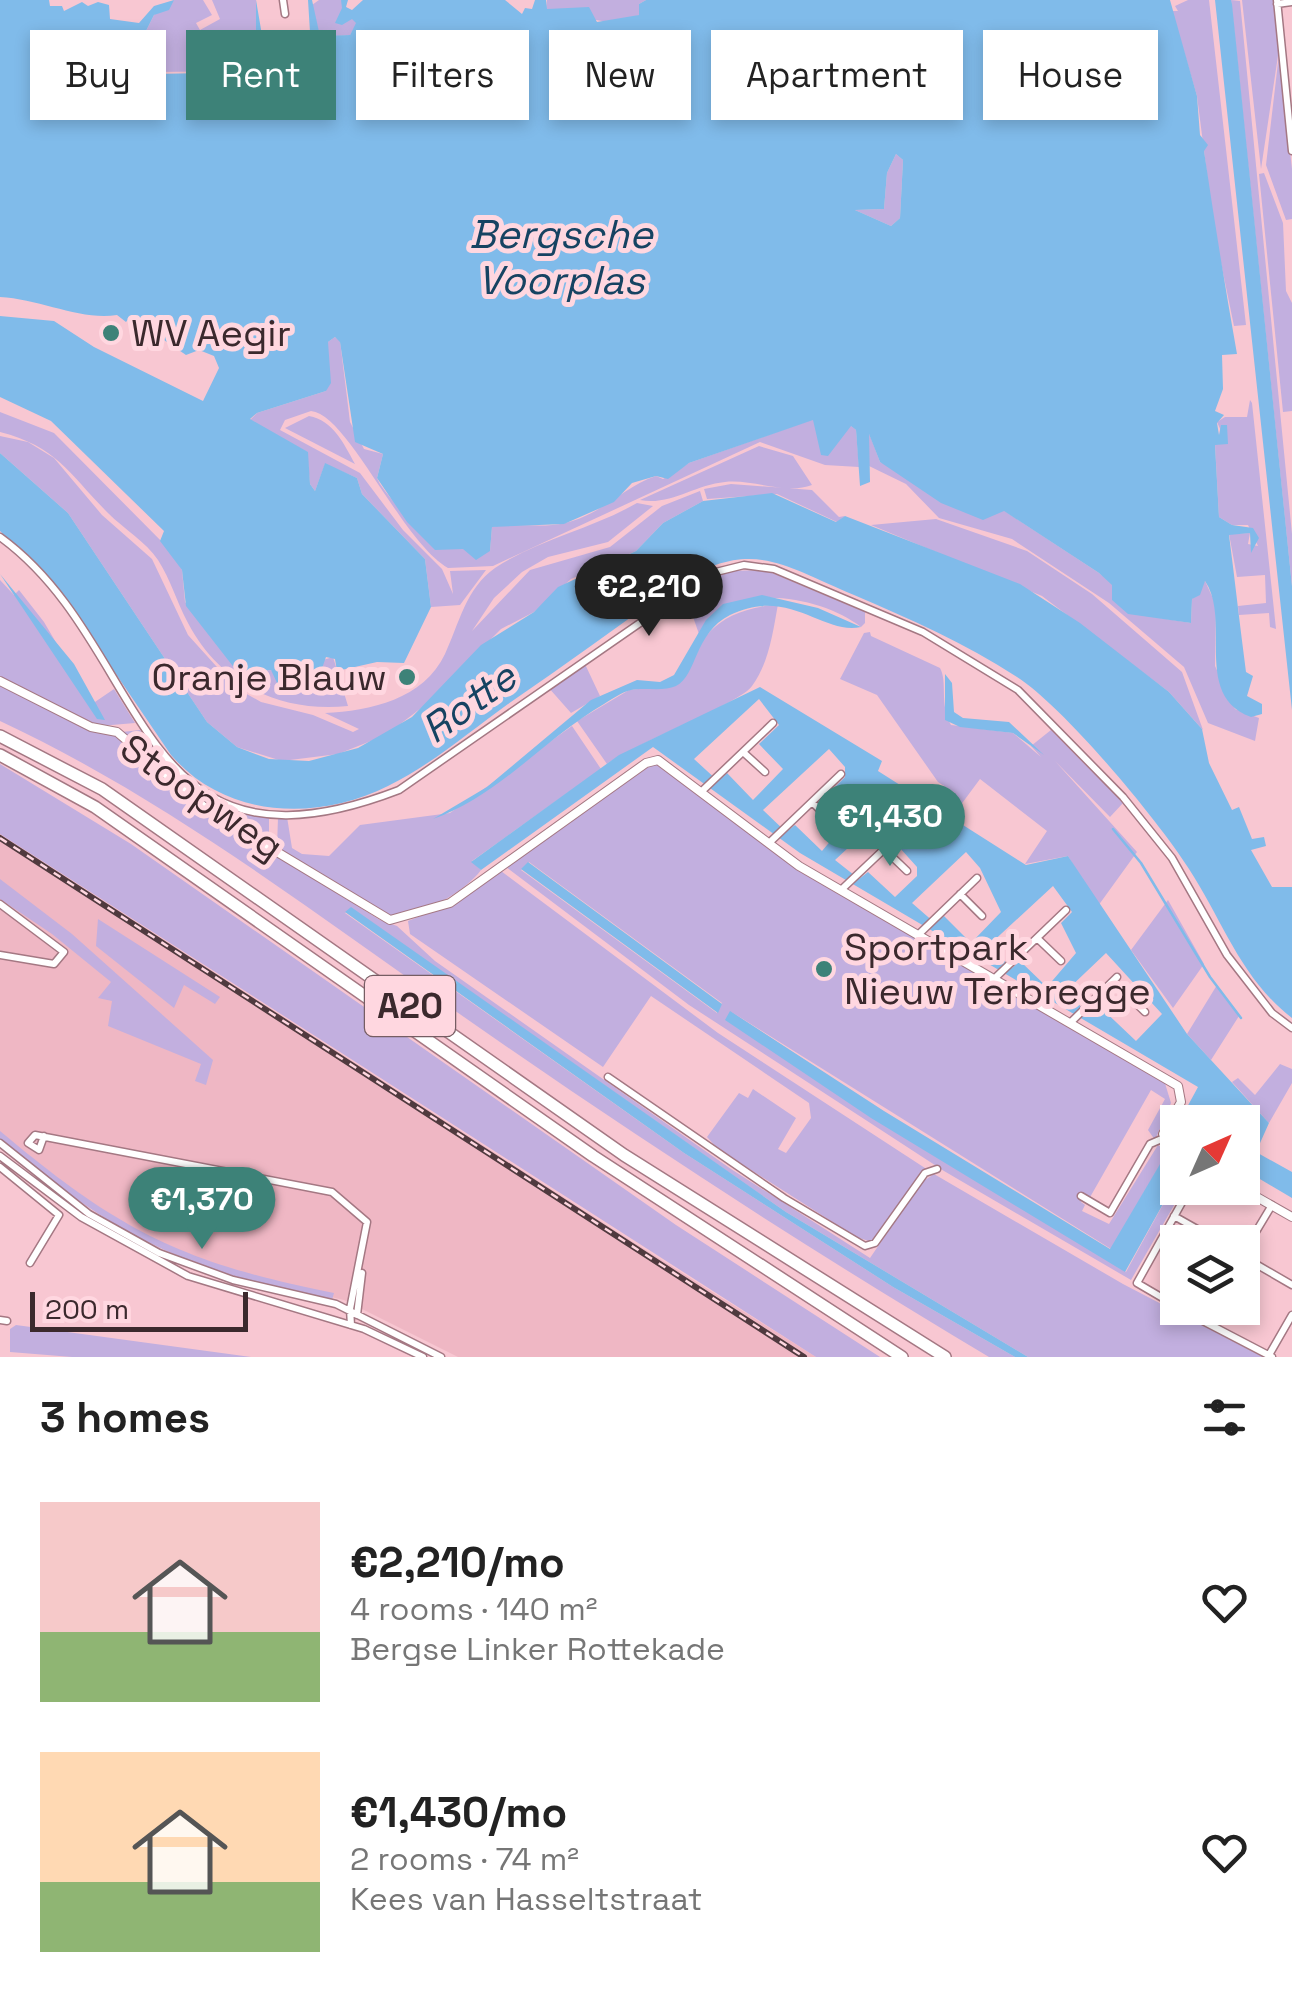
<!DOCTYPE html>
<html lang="en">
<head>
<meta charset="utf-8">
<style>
	body { margin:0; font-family:"Space Grotesk",sans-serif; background:#f6f6f6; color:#222; height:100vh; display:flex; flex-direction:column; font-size:38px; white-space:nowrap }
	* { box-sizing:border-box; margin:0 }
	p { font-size:32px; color:#767676 }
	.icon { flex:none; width:55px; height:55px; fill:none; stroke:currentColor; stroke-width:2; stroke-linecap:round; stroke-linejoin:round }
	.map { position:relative; height:1357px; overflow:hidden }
	.details { display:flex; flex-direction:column; background:#fff; flex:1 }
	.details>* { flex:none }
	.top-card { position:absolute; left:30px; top:30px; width:1232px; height:90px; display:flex; gap:20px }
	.needle { width:65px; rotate:45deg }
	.tools { position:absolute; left:1160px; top:1105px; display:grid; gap:20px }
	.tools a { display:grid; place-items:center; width:100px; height:100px; border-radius:0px; background:#fff; box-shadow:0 5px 15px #0003; font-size:50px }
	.scale { position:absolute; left:30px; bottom:25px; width:218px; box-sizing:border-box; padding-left:10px; border:5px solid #3b292d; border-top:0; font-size:28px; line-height:35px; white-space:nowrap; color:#3b292d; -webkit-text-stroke:8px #ffd7e0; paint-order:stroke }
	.price { position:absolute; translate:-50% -85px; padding:0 22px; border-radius:35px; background:#3d8278; color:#fff; font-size:32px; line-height:65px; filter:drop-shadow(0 2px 5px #0008) }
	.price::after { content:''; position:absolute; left:50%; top:60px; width:30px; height:22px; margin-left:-15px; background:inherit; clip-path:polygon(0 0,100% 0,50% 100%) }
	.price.active { background:#222; color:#fff }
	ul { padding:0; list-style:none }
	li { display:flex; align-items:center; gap:30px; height:250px; padding:0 40px }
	li span { display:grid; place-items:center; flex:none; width:280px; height:200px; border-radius:0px; color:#555 }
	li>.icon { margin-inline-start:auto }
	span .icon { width:120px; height:120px; fill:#fffc; stroke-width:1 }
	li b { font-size:42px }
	h2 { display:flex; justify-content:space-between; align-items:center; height:120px; padding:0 40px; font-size:42px }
	.chip { padding:0 35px; border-radius:0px; background:#fff; box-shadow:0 5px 15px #0003; font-size:35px; line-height:90px }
	.chip.active { background:#3d8278; color:#fff }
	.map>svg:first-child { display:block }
	.built { fill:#efb7c4 }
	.green { fill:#c2afdf; fill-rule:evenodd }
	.water { fill:#80bbea; fill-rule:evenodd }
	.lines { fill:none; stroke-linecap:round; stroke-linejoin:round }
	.stream { stroke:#80bbea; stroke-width:2.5 }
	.minor-casing { stroke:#a47883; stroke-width:9 }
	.tertiary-casing { stroke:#a47883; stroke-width:10 }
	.motorway-casing { stroke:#a47883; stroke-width:14 }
	.minor { stroke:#fff; stroke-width:6 }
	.tertiary { stroke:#fff; stroke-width:8 }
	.motorway { stroke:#fff; stroke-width:11 }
	.rail-casing { stroke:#503a3f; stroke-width:6 }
	.rail { stroke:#ffd7e0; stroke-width:2.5; stroke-dasharray:8; stroke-linecap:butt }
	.poi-dot { fill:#3d8278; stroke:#ffd7e0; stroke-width:4 }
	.labels { text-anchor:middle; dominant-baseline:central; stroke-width:10; stroke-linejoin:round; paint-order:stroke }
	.shield { fill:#ffd7e0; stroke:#765d63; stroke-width:2.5 }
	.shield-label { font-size:35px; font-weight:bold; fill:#3b292d }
	.poi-label { font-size:38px; fill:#3b292d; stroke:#ffd7e0; text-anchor:start }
	.street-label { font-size:38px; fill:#3b292d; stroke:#ffd7e0 }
	.water-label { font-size:40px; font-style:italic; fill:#164362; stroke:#ffd7e0 }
</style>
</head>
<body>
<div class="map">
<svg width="1292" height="1357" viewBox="0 0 1292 1357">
	<rect width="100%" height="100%" fill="#f8c7d2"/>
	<!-- built -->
	<path class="built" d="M 0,834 L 636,1244 L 816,1357 L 458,1357 L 344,1300 L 199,1266 L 96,1212 L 0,1136 Z"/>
	<!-- green -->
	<path class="green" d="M 174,0 L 203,0 L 212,15 L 196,23 L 200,30 L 220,19 L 212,0 L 256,0 L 258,71 L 153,72 L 146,31 L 154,15 Z
		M 319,0 L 341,0 L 357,23 L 350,35 L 320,37 L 312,5 Z
		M 547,0 L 646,0 L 639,4 L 639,15 C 603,33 584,10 546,9 Z
		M 1209,0 L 1246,325 L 1234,326 L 1214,229 L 1197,96 L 1172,11 L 1178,11 L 1175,6 L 1188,0 Z
		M 1231,0 L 1240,1 L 1292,534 L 1292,586 Z
		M 1242,0 L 1274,0 L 1279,49 L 1261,169 Z
		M 1279,54 L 1292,169 L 1292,219 L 1286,220 L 1266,165 Z
		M 896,154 L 903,160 L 900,218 L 891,226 L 855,210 L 884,209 L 887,173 Z
		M 1264,173 L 1283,223 L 1286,291 L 1292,303 L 1292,411 L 1283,412 L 1259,174 Z
		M 335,337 L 340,341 L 350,422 L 364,449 L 383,454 L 377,478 L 380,484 C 410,526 437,546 490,551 L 492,527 C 515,522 541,529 565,523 C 601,515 623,487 656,476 L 663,479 L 689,463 L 814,419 L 822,455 L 828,455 L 850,425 L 856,430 L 859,467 L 825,465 L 760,442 L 493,566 L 448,568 C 401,541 348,414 311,411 L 285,420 L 280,430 L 360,473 L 403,530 L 442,569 L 453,594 L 450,571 L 486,570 L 460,605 L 431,607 L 425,559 L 362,494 L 357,478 L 325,464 L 315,491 L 310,484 L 307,452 L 250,420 L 257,413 L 326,391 L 328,342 Z
		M 1250,400 L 1252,403 L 1276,629 L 1270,627 L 1269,613 L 1239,615 L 1238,606 L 1266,603 L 1265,575 L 1237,577 L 1229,534 L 1250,533 L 1248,544 L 1258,546 L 1248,525 L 1232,525 L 1219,517 L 1215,444 L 1227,444 L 1217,422 L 1225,417 L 1247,417 Z
		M 0,412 L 54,433 L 174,554 L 182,570 L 185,602 L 243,675 L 271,670 L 277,677 L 316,688 L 323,660 L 333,657 L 348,706 C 280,713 220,684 188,623 C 177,603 171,580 158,560 C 146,542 124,529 108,513 C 69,474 58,447 0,432 Z
		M 309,416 C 333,420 344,444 355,464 L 285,428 Z
		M 869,433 L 880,462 L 1003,510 L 1099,573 L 1154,617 L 1191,623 L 1192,599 L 1205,581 L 1216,605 L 1215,666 L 1235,709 L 1259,718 L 1255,741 L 1208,723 L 1184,667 L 1109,603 L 1012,539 L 939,518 L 906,484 L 869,466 Z
		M 0,436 L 28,442 L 54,458 L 102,515 L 152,559 L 188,635 L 236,688 L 261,702 L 313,715 L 353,732 L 359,729 L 325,713 C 370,711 424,699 445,654 C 459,624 466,588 495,568 C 539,539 592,529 637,503 L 653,506 L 608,542 L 548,557 L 522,572 L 494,598 L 472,631 L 530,570 L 610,547 L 662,506 L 700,491 L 703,501 L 663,523 L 636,551 L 571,579 L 534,612 L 501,629 L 425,705 L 386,735 L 338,754 L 282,761 L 237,747 L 207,722 L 68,513 L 0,453 Z
		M 759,446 L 793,456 L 812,485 C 786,495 753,479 725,482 C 694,485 670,506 640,500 Z
		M 731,484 L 812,490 L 839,517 L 845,516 L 837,522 L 777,494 L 707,499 L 704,489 Z
		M 936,519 L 1027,551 L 1092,594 L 1182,672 L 1203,730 L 1169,692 L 1042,596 L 871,525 Z
		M 765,570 L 865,612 L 865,623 L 861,627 C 820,595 726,579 699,634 L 685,594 L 730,571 Z
		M 0,580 L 14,595 L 19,590 L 44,622 L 92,704 L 114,689 L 135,723 L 100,726 L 0,679 Z
		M 778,604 C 773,632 769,663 752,686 C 742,702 634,744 607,764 L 577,721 L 629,690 L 677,685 C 704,632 715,612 778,604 Z
		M 870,632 L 871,636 L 940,668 C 948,683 939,703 951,725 L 1013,733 L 1041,757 L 1031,746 L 1051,730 L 1123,803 L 1110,817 L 1055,761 L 1137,852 L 1098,906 L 1068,856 L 1025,864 L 1047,831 L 980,779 L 960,806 L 952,799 L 955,793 L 938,782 L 877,695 L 840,679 L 864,633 Z
		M 584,662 L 600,696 L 571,713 L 548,687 Z
		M 0,686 L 83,726 L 113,733 L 197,806 L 380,920 L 397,926 L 435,961 L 731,1169 L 870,1258 L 922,1182 L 934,1174 L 1123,1284 L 1263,1357 L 1028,1357 L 786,1212 L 351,908 L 345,913 L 684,1153 L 893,1287 L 1015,1357 L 989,1357 C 806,1248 628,1132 454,1010 C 307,908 163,797 0,721 Z
		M 572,726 L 601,769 L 472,861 L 481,870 C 465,892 420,917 392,917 C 382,916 293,857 277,847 L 278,818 L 287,817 L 292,848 L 302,854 L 329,856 L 360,825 L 450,813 Z
		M 140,730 C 171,774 211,813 269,817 L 269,843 L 213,811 L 122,732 Z
		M 654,763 L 803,870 L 1164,1080 L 1171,1103 L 1155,1140 L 1148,1130 L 1165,1099 L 1151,1090 L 1089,1199 L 1083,1197 L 1081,1202 L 1085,1205 L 1082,1211 L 1109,1224 L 1158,1145 L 1177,1158 L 1177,1168 L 1163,1160 L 1111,1249 L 730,1011 L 1126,1272 L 1177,1179 L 1178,1188 L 1184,1188 L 1131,1280 L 944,1171 L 689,1005 L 506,867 ZM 529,862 L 722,1003 L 717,1013 L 521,870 Z
		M 0,764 L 131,844 L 676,1225 L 880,1357 L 816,1357 L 0,834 Z
		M 501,871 L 718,1033 L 928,1170 L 920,1173 L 877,1238 L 872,1242 L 856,1237 L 718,1149 L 707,1137 L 739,1093 L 748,1098 L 753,1089 L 796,1118 L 778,1149 L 786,1153 L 811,1118 L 809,1103 L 651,996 L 603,1067 L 410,934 L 408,921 L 453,903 Z
		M 0,879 L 72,934 L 213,1060 L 206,1085 L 195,1081 L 201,1064 L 108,1026 L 112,1001 L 98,998 L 111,982 L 52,934 L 0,899 Z
		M 1168,900 L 1204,964 L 1173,1008 L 1131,950 Z
		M 98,919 L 220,997 L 215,1004 L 184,985 L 174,1008 L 96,946 Z
		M 1217,985 L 1239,1016 L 1211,1060 L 1187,1034 Z
		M 1280,1064 L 1292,1069 L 1292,1083 L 1269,1123 L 1232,1082 L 1238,1078 L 1255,1095 Z
		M 0,1131 C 118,1230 182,1263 334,1293 L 332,1300 C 184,1269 116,1238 0,1139 Z
		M 16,1325 L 251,1357 L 72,1357 L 10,1352 L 10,1329 Z"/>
	<!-- water -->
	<path class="water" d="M 0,0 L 49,0 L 50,6 L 62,6 L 64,11 L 82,2 L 88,6 L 98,2 L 109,5 L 110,19 L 139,23 L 154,6 L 174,0 L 169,10 L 154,15 L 146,31 L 155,74 L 256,72 L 256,0 L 263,41 L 269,41 L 270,46 L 286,44 L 287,48 L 292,47 L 291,38 L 310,32 L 308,0 L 312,0 L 320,36 L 350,35 L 356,23 L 352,19 L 342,25 L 335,23 L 342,8 L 341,0 L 348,0 L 346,7 L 352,10 L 363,0 L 505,0 L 522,14 L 525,8 L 532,9 L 535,0 L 546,0 L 547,9 L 589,7 L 597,22 L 639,15 L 639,4 L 646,0 L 1170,0 L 1197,96 L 1200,135 L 1208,145 L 1204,151 C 1214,219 1225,286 1237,354 L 1222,355 L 1223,389 L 1215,411 L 1224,415 L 1217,423 L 1219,435 L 1221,425 L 1227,425 L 1228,444 L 1215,445 L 1219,517 L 1232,525 L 1253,528 L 1259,538 L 1251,553 L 1250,533 L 1229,535 C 1235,581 1240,627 1246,672 L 1253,676 L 1247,696 L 1262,704 L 1262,714 L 1251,717 C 1192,695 1232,621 1205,581 L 1200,595 L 1192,599 L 1191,623 L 1128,614 L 1112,600 L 1112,585 L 1099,573 L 1004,511 L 983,520 L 941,503 L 880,462 L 869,434 L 870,482 L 860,486 L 856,430 L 851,426 L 828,456 L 821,455 L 813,420 L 689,463 L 668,479 L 656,476 L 632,483 L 614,502 L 564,524 L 492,527 L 490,551 L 476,560 L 463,549 L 435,550 L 407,522 L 377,478 L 383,454 L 355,442 L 340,342 L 335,337 L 328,342 L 331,383 L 326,391 L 257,413 L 250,419 L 308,452 L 310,484 L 315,491 L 325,463 L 357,478 L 362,494 L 425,559 L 431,607 L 404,663 L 377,662 L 337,671 L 335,659 L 326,657 L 314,691 L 278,685 L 271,670 L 239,674 L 186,606 L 182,570 L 160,541 L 164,531 L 51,421 L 0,397 L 0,316 L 54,321 L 94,347 L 203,401 L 219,368 L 214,356 L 199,350 L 186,355 L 130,317 L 126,322 L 117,315 C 81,321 40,299 0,297 ZM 896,154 L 903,160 L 900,218 L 891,226 L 855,210 L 884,209 L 887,173 Z
		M 1215,0 L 1231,0 L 1232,4 L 1292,586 L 1292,710 Z
		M 0,453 L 68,513 L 207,722 L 237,747 L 269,759 L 309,761 L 358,748 L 412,717 L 481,645 L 534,612 L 558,587 L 636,551 L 663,523 L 703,501 L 772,493 L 836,522 L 845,516 L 1020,584 L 1080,623 L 1169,692 L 1202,729 L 1209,763 L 1232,810 L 1239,807 L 1252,839 L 1264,837 L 1266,846 L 1251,850 L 1272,887 L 1292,887 L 1292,1018 C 1241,979 1223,921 1189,869 C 1158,820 1064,707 1017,677 C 965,643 910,619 854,595 C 780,564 752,538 677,584 C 621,624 565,665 508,704 C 469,732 431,765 388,786 C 316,822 225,818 171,755 L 58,589 L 0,531 Z
		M 0,574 L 74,664 L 105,720 L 97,719 Z
		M 762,595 L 818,608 L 861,627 C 824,636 789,586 730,615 C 694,633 697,676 676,686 C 663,692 645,687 631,690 C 622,692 612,699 604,704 C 545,738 499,796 433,819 L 487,787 L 591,700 L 637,680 L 660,682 L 674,675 L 706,620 L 723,604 Z
		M 945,674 L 952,683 L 954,712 L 963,718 L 1009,722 L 1044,755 L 1013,733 L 960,727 L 945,720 Z
		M 760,687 L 882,761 L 878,771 L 1026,865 L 1068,856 L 1187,1034 L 1269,1123 L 1256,1152 L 1292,1172 L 1292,1198 L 1243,1169 L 1242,1122 L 1179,1122 L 1198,1087 L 800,853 L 653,747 L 481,870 L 471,862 L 619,755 ZM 759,699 L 779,725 L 759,744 L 783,769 L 753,800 L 727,773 L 718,781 L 694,759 ZM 829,749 L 845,767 L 845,777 L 829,793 L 848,820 L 822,851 L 795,825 L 786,832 L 763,810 ZM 890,809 L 906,826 L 902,829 L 907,835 L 899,847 L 917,867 L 917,876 L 895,897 L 868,872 L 859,879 L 835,860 ZM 966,852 L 980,868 L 1001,912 L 971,943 L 944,916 L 935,923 L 912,903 ZM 1053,886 L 1072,912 L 1061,923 L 1076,953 L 1047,987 L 1020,961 L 1012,968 L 988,946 ZM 1106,953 L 1162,1014 L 1136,1041 L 1097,1004 L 1088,1013 L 1065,992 Z
		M 528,862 L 722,1004 L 718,1013 L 521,869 Z
		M 351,907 L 786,1212 L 1028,1357 L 1015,1357 L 893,1287 L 684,1153 L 345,912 Z
		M 730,1011 L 884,1111 L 1110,1249 L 1163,1159 L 1177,1168 L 1177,1179 L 1125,1272 L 871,1118 L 725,1020 Z"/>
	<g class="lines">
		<!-- stream -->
		<path class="stream" d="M 1113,829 L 1141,863 L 1210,977 L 1241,1018"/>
		<!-- minor casing -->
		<g class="minor-casing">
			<path id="minor" d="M 283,0 L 285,14
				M 1277,0 L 1292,151
				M 1277,4 L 1292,2
				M 0,537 C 154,649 129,894 399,790 L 712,573 L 744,565 L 774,569 L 923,632 L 1018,690 L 1123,797 L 1172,858 L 1227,955 L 1272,1013 L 1292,1028
				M 743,752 L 765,772
				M 701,792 L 773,723
				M 812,802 L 834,824
				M 769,843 L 841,774
				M 884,849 L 907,871
				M 841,890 L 898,836
				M 960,894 L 982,916
				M 0,904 L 64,952 L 54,964 L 0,955
				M 918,935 L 977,878
				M 1037,938 L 1061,961
				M 994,979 L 1066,910
				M 1113,981 L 1145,1012
				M 1070,1023 L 1117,977
				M 608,1077 L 784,1198 L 865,1246 L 875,1243 L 925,1173 L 937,1169
				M 44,1136 L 39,1150 L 28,1143 L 35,1135 L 332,1192 L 367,1222 L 350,1309 L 351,1325
				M 0,1143 L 89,1214 L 159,1253 L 233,1280 L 336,1304 L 441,1357
				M 0,1156 L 81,1217 L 188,1276 L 364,1329 L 423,1357
				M 0,1167 L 59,1215 L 30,1263
				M 1081,1196 L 1110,1213 L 1150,1144 L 1164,1138
				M 1174,1216 L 1220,1242
				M 1242,1255 L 1272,1205
				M 1242,1256 L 1292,1285
				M 1178,1307 L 1137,1283 L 1190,1188
				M 1178,1308 L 1272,1357
				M 357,1315 L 362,1273
				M 0,1320 L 7,1321
				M 1203,1321 L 1211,1308
				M 1269,1355 L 1292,1315"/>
		</g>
		<!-- tertiary casing -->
		<g class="tertiary-casing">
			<path id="tertiary" d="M 0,681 L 91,727 L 117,732 L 209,811 L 390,920 L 450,903 L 646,763 L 658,760 L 799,866 L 1178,1086 L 1181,1102 L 1163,1134 L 1167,1143 L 1178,1151
				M 1241,1188 L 1292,1217"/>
		</g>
		<!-- motorway casing -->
		<g class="motorway-casing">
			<path id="motorway" d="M 0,736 L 102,789 L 624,1155 L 945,1357
				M 0,755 L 95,807 L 593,1156 L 902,1357"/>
		</g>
		<!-- minor -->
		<use href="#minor" class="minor"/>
		<!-- tertiary -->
		<use href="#tertiary" class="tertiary"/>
		<!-- motorway -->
		<use href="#motorway" class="motorway"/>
		<!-- rail casing -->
		<g class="rail-casing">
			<path id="rail" d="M 0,838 L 804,1357"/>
		</g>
		<!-- rail -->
		<use href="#rail" class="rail"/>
	</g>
	<!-- markers -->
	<g class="poi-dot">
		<circle cx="111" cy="333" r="10"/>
		<circle cx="407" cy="677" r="10"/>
		<circle cx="824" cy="969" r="10"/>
	</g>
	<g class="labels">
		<!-- shield labels -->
		<rect class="shield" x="365" y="976" width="90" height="60" rx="8"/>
		<g class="shield-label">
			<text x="410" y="1006">A20</text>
		</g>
		<!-- poi labels -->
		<g class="poi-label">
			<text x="131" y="333">WV Aegir</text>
			<text x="387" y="677" text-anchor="end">Oranje Blauw</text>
			<text x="844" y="947">Sportpark<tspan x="844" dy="44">Nieuw Terbregge</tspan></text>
		</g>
		<!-- street labels -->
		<g class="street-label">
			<text transform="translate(202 797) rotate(35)">Stoopweg</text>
		</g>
		<!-- water labels -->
		<g class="water-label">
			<text x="561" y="234">Bergsche<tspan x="561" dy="46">Voorplas</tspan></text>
			<text transform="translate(469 703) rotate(-36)">Rotte</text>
		</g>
	</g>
</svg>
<div class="tools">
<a><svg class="needle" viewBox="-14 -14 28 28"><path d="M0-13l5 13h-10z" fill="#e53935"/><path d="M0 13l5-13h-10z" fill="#767676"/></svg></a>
<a><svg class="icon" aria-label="layers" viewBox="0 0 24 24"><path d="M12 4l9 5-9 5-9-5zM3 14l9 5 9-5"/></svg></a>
</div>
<div class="scale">200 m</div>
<b class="price active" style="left:649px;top:639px">€2,210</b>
<b class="price" style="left:890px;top:869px">€1,430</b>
<b class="price" style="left:202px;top:1252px">€1,370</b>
<div class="top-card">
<a class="chip">Buy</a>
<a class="chip active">Rent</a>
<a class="chip">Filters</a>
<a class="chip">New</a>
<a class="chip">Apartment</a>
<a class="chip">House</a>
</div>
</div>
<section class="details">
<h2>3 homes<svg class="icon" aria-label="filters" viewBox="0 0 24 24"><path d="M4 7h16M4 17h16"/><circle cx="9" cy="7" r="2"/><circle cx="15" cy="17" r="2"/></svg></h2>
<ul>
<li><span style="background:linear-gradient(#f6c9c9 65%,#8fb573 0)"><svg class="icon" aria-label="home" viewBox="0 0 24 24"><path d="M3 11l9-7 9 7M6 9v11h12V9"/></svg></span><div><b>€2,210/mo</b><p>4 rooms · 140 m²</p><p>Bergse Linker Rottekade</p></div><svg class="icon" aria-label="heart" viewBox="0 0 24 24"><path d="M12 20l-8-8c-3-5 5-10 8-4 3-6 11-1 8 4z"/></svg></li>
<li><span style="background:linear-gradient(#ffd9b3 65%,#8fb573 0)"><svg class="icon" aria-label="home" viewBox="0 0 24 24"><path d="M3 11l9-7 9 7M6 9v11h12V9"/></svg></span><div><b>€1,430/mo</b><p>2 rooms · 74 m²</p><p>Kees van Hasseltstraat</p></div><svg class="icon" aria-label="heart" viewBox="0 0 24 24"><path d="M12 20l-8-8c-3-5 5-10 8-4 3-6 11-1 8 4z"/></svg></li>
</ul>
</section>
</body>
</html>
